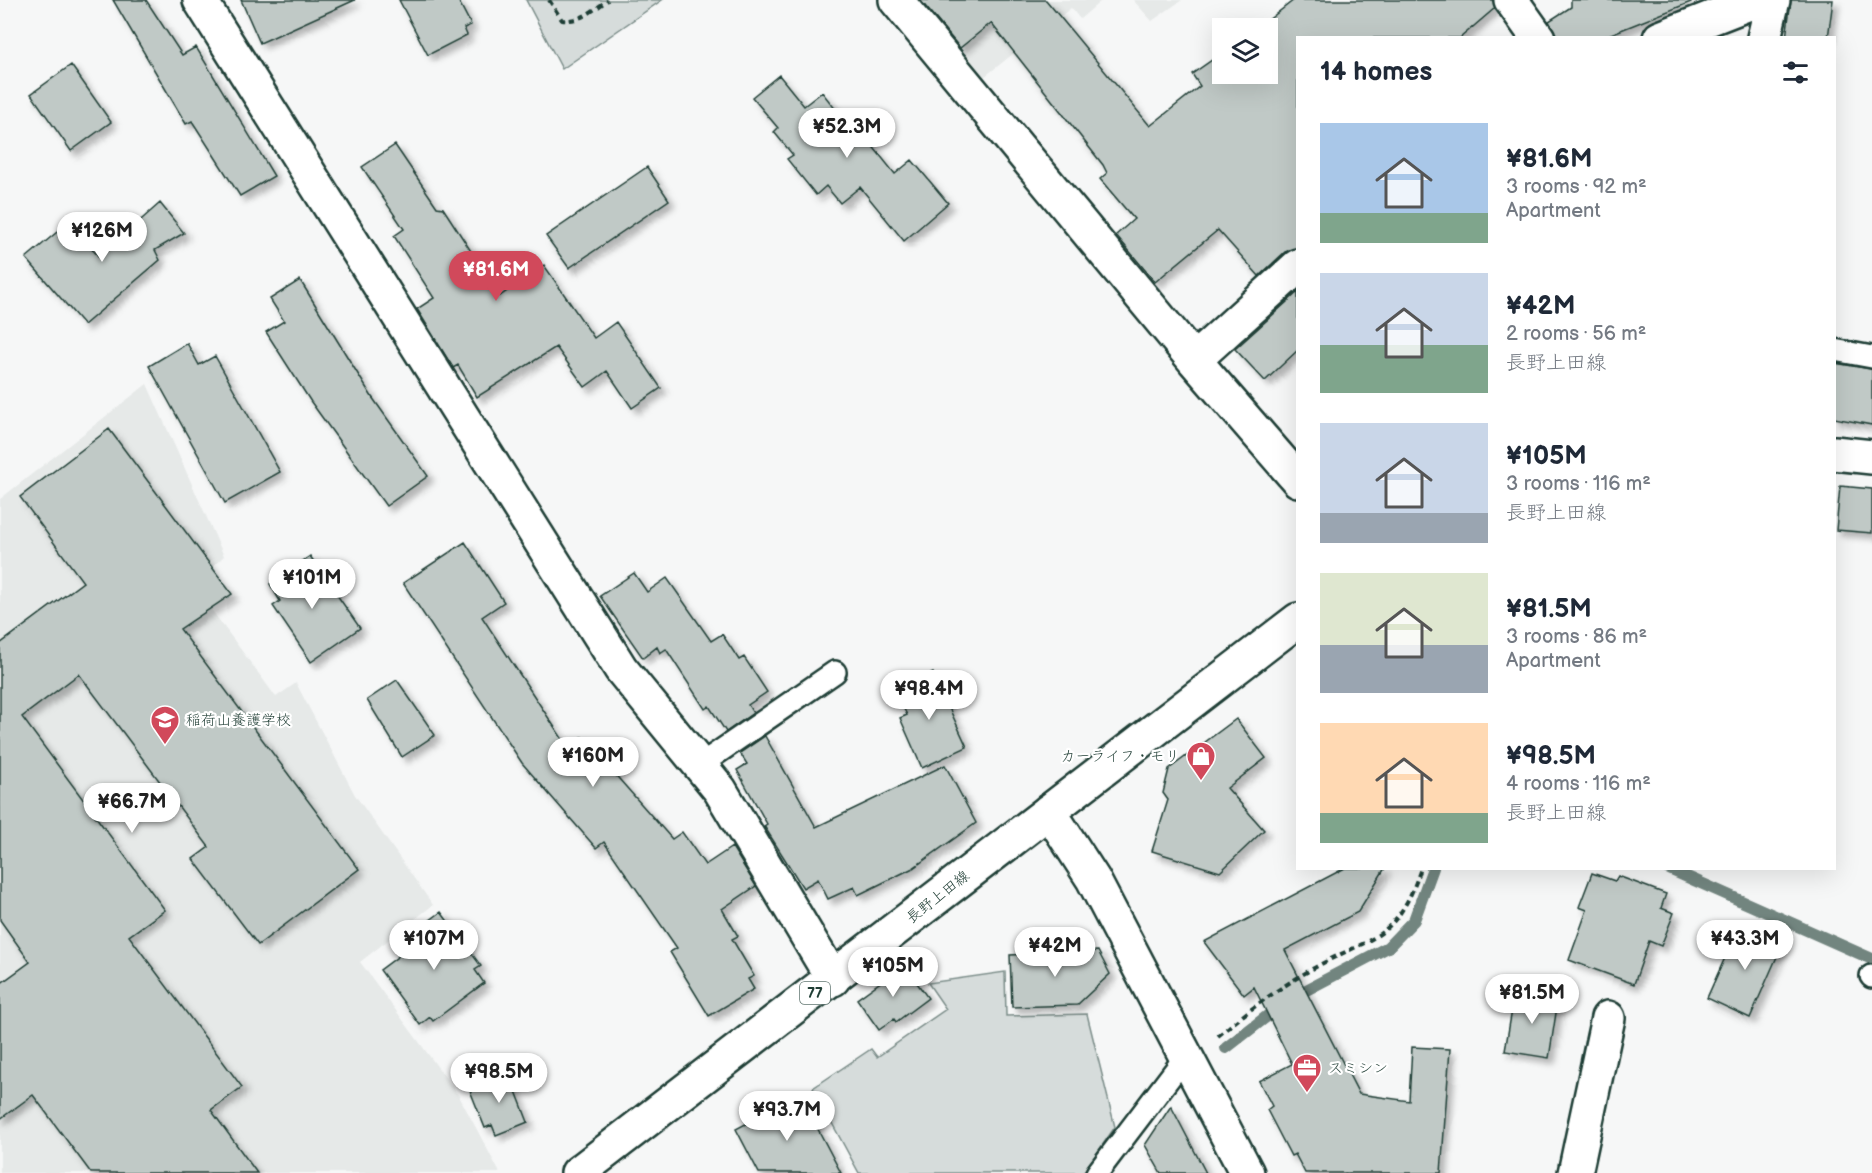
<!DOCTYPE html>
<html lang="en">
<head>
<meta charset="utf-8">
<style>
	body { margin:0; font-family:"Balsamiq Sans","Klee One",sans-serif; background:#f6f6f7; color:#1f2937; height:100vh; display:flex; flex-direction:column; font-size:22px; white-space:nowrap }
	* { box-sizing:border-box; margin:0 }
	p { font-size:20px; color:#747a83 }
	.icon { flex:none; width:33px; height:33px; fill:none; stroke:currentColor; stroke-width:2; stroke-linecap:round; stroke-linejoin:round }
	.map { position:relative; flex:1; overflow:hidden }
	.details { position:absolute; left:1296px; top:36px; width:540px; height:834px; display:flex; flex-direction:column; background:#fff; border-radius:0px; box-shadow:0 6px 24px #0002 }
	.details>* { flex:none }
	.fabs { position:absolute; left:1212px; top:18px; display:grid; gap:12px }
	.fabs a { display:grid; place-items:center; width:66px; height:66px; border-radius:0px; background:#fff; box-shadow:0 6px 24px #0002; font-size:30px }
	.price { position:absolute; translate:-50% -51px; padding:0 14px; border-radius:21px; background:#fff; color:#222; font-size:20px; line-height:39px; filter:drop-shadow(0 2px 3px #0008) }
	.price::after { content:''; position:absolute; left:50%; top:36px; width:18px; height:14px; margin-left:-9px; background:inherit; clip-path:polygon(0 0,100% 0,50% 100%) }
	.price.on { background:#d1495b; color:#fff }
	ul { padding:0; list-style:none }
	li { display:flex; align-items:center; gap:18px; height:150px; padding:0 24px }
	li span { display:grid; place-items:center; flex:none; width:168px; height:120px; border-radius:0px; color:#555 }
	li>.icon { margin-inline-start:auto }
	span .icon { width:72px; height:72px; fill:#fffc; stroke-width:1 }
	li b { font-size:26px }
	h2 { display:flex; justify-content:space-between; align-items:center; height:72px; padding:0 24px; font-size:26px }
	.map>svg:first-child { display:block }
	.built { fill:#e6e9e8 }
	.green { fill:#d6dcdb; stroke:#7a8c88; stroke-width:1.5 }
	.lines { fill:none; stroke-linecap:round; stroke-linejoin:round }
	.stream { stroke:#72857f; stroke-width:12 }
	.building { fill:#c0c9c6; stroke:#1f3d34; stroke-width:1.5; filter:url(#shadow) }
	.lane-casing { stroke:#1f3d34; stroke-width:26 }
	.street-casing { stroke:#1f3d34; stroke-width:38 }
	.secondary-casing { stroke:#1f3d34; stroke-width:38 }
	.primary-casing { stroke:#1f3d34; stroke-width:38 }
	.path { stroke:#1f3d34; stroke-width:4; stroke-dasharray:6 4.5; stroke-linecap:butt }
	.lane { stroke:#fff; stroke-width:21 }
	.street { stroke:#fff; stroke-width:33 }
	.secondary { stroke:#fff; stroke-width:33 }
	.primary { stroke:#fff; stroke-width:33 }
	.labels { text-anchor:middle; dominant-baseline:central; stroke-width:4.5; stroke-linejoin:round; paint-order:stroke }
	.shield { fill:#fff; stroke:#627771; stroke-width:1.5 }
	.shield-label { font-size:14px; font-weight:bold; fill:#1f3d34 }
	.poi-label { font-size:15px; fill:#1f3d34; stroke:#fff; text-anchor:start }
	.street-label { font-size:15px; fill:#1f3d34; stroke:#fff }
</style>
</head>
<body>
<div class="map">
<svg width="1872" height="1173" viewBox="0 0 1872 1173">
	<defs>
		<filter id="shadow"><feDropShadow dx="5.5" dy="5.5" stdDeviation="3" flood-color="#0004"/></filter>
	</defs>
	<rect width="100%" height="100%" fill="#f6f7f7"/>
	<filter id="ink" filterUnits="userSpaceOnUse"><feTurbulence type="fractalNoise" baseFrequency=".0167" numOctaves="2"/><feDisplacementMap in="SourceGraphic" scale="12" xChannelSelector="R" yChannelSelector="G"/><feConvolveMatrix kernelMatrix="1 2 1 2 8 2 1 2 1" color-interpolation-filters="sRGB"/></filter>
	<g filter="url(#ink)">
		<!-- built -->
		<path class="built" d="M 915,0 L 1102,0 L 1080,19 L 1071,8 L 979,81 Z
			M 1133,0 L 1182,0 L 1152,21 Z
			M 147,384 L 224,556 L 193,585 L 276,697 L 296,683 L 355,795 L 433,905 L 360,962 L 459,1096 L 500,1173 L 0,1173 L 0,499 Z"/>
		<!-- green -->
		<path class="green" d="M 526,0 L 662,0 L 562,69 Z
			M 1005,972 L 1006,1016 L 1087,1014 L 1115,1127 L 1083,1173 L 859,1173 L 813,1088 L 871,1049 L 877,1057 L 946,1009 L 928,983 Z"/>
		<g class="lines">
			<!-- stream -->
			<path class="stream" d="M 1667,868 L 1872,959
				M 1293,997 L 1388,947 L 1414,920 L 1433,868
				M 1226,1048 L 1279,1007"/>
		</g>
		<!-- building -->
		<path class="building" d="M 113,0 L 146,0 L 182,55 L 196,47 L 274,176 L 240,196 L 192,121 L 186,124 Z
			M 241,0 L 355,0 L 260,43 Z
			M 399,0 L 458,0 L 471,25 L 464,28 L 467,35 L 428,55 Z
			M 920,0 L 1046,0 L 1150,126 L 1200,86 L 1192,74 L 1222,53 L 1222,74 L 1268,74 L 1268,28 L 1258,28 L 1294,0 L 1493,0 L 1495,8 L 1460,38 L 1298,38 L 1298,248 L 1285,252 L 1259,276 L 1218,230 L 1155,282 L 1116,235 L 1134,219 L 1100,179 L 1107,173 L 1103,165 L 991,23 L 960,48 Z
			M 1571,0 L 1691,0 L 1691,2 L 1601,38 L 1557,38 L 1549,21 L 1571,7 Z
			M 1791,0 L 1833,0 L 1828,38 L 1786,38 Z
			M 71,65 L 111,122 L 71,151 L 31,94 Z
			M 779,75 L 804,106 L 822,92 L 854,133 L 859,129 L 895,174 L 912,160 L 948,203 L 904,241 L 860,187 L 840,203 L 826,186 L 816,195 L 787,159 L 793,155 L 774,132 L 778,128 L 752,97 Z
			M 395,145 L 437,207 L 443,208 L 500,296 L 544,265 L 594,338 L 616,322 L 661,388 L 632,408 L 607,371 L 585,387 L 556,347 L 477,397 L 458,365 L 453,368 L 417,309 L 434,298 L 394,236 L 404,229 L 362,167 Z
			M 647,167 L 669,200 L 569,268 L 546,236 Z
			M 160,203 L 184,233 L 155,250 L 160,260 L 84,325 L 26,258 L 69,222 L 99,257 Z
			M 300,280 L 372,397 L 428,476 L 386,506 L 311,402 L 266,332 L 284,321 L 270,299 Z
			M 1298,292 L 1298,350 L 1265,381 L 1235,349 Z
			M 187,343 L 199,365 L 215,356 L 280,472 L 225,503 L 149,366 Z
			M 1834,363 L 1872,369 L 1872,425 L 1834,418 Z
			M 109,429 L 232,594 L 180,629 L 359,869 L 258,945 L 193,859 L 209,847 L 79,674 L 22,717 L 165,910 L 129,936 L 242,1087 L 211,1110 L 257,1173 L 91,1173 L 33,1095 L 0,1119 L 0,984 L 30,962 L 0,920 L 0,644 L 83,582 L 20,497 Z
			M 1840,486 L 1872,489 L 1872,533 L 1836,530 Z
			M 465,542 L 504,602 L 482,617 L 569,749 L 582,737 L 672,839 L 682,832 L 705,865 L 732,847 L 756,886 L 722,909 L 738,936 L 732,939 L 754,976 L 748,979 L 754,989 L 709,1016 L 670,952 L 677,948 L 604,842 L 596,848 L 522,763 L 403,583 Z
			M 310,556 L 360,628 L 311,662 L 273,606 L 280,601 L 270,584 Z
			M 634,573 L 647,592 L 667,578 L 711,641 L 722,634 L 739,660 L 744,657 L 767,692 L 748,705 L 753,713 L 726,732 L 709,706 L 705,709 L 666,649 L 660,653 L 657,647 L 643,658 L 600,596 Z
			M 933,673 L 967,747 L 922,768 L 900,718 L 907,715 L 895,691 Z
			M 397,680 L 435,735 L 402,757 L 367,700 Z
			M 1236,719 L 1266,758 L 1227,788 L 1264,830 L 1220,872 L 1152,851 L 1168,800 L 1163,793 L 1169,769 Z
			M 765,736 L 816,827 L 945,765 L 976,823 L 913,868 L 858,895 L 854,887 L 828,899 L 818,879 L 803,888 L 764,826 L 767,824 L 737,770 L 747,764 L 740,753 Z
			M 1345,868 L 1385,868 L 1358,912 L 1285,950 L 1359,1094 L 1409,1101 L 1412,1047 L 1450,1049 L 1441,1173 L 1305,1173 L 1295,1154 L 1291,1156 L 1267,1110 L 1272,1106 L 1259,1081 L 1292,1064 L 1254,987 L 1244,995 L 1204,942 Z
			M 1592,873 L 1615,881 L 1618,876 L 1666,894 L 1661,908 L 1674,913 L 1661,946 L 1649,941 L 1634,984 L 1569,960 L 1587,910 L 1579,907 Z
			M 441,912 L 481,966 L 475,970 L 484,983 L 433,1021 L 430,1017 L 420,1025 L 380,970 L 412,946 L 406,938 Z
			M 1740,924 L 1783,943 L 1750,1018 L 1707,998 Z
			M 1098,951 L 1110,974 L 1077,1005 L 1012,1007 L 1010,955 Z
			M 904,965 L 928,998 L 896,1022 L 894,1019 L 879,1030 L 857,999 Z
			M 1515,992 L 1558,1000 L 1549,1058 L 1505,1051 Z
			M 509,1073 L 528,1122 L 496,1135 L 492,1125 L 485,1128 L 469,1088 Z
			M 800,1095 L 841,1173 L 759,1173 L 736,1129 Z
			M 1171,1106 L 1206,1173 L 1161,1173 L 1145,1145 Z"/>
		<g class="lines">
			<!-- lane casing -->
			<g class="lane-casing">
				<path id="lane" d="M 1834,350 L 1872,357
					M 700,765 L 835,672
					M 1871,976 L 1872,977
					M 1097,1173 L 1186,1056"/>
			</g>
			<!-- street casing -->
			<g class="street-casing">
				<path id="street" d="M 200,0 L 621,669 L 720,790 L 833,979
					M 896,0 L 1194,360 L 1298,480
					M 1511,0 L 1538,38
					M 1660,38 L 1757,0
					M 1764,38 L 1773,0
					M 1194,360 L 1298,266
					M 1575,1173 L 1608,1018"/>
			</g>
			<!-- secondary casing -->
			<g class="secondary-casing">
				<path id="secondary" d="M 1049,811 L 1093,879 L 1247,1173"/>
			</g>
			<!-- primary casing -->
			<g class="primary-casing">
				<path id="primary" d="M 1834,453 L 1872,457
					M 578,1173 L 1298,620"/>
			</g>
			<!-- path -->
			<path class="path" d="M 549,0 L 562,20 C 581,22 593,10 608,0
				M 1218,1036 C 1246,1012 1276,990 1307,972 C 1369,935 1395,946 1421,868"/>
			<!-- lane -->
			<use href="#lane" class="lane"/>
			<!-- street -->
			<use href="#street" class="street"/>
			<!-- secondary -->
			<use href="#secondary" class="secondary"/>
			<!-- primary -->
			<use href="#primary" class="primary"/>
		</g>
	</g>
	<!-- icons -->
	<defs>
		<g id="school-pin" transform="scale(1.5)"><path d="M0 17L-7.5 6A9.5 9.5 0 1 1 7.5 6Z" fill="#d1495b" stroke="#fff"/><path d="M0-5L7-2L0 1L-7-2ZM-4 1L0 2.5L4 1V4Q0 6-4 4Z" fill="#fff"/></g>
		<g id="shop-pin" transform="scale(1.5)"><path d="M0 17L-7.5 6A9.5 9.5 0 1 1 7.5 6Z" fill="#d1495b" stroke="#fff"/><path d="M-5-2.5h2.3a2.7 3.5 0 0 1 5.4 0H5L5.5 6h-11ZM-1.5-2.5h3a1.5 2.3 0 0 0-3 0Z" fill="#fff"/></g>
		<g id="office-pin" transform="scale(1.5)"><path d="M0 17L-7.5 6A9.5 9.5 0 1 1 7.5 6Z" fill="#d1495b" stroke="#fff"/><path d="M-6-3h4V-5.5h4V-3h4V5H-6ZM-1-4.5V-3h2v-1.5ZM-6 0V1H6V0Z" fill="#fff"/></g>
	</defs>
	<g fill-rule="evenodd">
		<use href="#school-pin" x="165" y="720"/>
		<use href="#shop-pin" x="1201" y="756"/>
		<use href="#office-pin" x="1307" y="1068"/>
	</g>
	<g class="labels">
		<!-- shield labels -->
		<rect class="shield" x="800" y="982" width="30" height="22" rx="4.5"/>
		<g class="shield-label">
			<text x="815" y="993">77</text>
		</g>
		<!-- poi labels -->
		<g class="poi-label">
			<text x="186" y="720">稲荷山養護学校</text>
			<text x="1180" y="756" text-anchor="end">カーライフ・モリ</text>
			<text x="1328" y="1068">スミシン</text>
		</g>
		<!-- street labels -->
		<g class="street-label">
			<text transform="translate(938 897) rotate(-38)">長野上田線</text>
		</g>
	</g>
</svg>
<div class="fabs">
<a><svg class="icon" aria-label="layers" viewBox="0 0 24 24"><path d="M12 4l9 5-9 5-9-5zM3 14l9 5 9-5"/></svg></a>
</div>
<b class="price" style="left:847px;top:159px">¥52.3M</b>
<b class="price" style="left:102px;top:263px">¥126M</b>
<b class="price on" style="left:496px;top:302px">¥81.6M</b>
<b class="price" style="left:312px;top:610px">¥101M</b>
<b class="price" style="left:929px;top:721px">¥98.4M</b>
<b class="price" style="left:593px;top:788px">¥160M</b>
<b class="price" style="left:132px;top:834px">¥66.7M</b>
<b class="price" style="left:434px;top:971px">¥107M</b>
<b class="price" style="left:1745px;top:971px">¥43.3M</b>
<b class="price" style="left:1055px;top:978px">¥42M</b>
<b class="price" style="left:893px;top:998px">¥105M</b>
<b class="price" style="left:1532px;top:1025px">¥81.5M</b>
<b class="price" style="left:499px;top:1104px">¥98.5M</b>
<b class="price" style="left:787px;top:1142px">¥93.7M</b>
<section class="details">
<h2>14 homes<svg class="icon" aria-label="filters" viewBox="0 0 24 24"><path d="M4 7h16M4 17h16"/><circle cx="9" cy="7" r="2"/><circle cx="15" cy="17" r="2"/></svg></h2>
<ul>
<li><span style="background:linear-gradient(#a9c7e8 75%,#7fa58c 0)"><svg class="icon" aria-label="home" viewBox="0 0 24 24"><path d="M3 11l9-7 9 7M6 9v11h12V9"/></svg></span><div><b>¥81.6M</b><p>3 rooms · 92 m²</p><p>Apartment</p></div></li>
<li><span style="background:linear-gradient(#c9d6e8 60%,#7fa58c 0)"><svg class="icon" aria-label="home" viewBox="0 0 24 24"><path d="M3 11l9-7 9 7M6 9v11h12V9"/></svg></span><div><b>¥42M</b><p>2 rooms · 56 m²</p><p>長野上田線</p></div></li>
<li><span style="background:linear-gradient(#c9d6e8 75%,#9aa5b1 0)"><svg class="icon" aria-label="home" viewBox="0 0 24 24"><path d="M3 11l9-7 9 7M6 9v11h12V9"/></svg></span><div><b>¥105M</b><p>3 rooms · 116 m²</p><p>長野上田線</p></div></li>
<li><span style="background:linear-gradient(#dfe7d0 60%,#9aa5b1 0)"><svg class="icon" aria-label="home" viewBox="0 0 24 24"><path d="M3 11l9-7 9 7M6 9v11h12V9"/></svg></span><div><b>¥81.5M</b><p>3 rooms · 86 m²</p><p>Apartment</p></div></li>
<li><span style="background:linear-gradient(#ffd9b3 75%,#7fa58c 0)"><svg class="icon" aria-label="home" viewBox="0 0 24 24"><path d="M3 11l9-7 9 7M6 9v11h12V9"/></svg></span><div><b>¥98.5M</b><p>4 rooms · 116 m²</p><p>長野上田線</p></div></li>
</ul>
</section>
</div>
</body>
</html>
